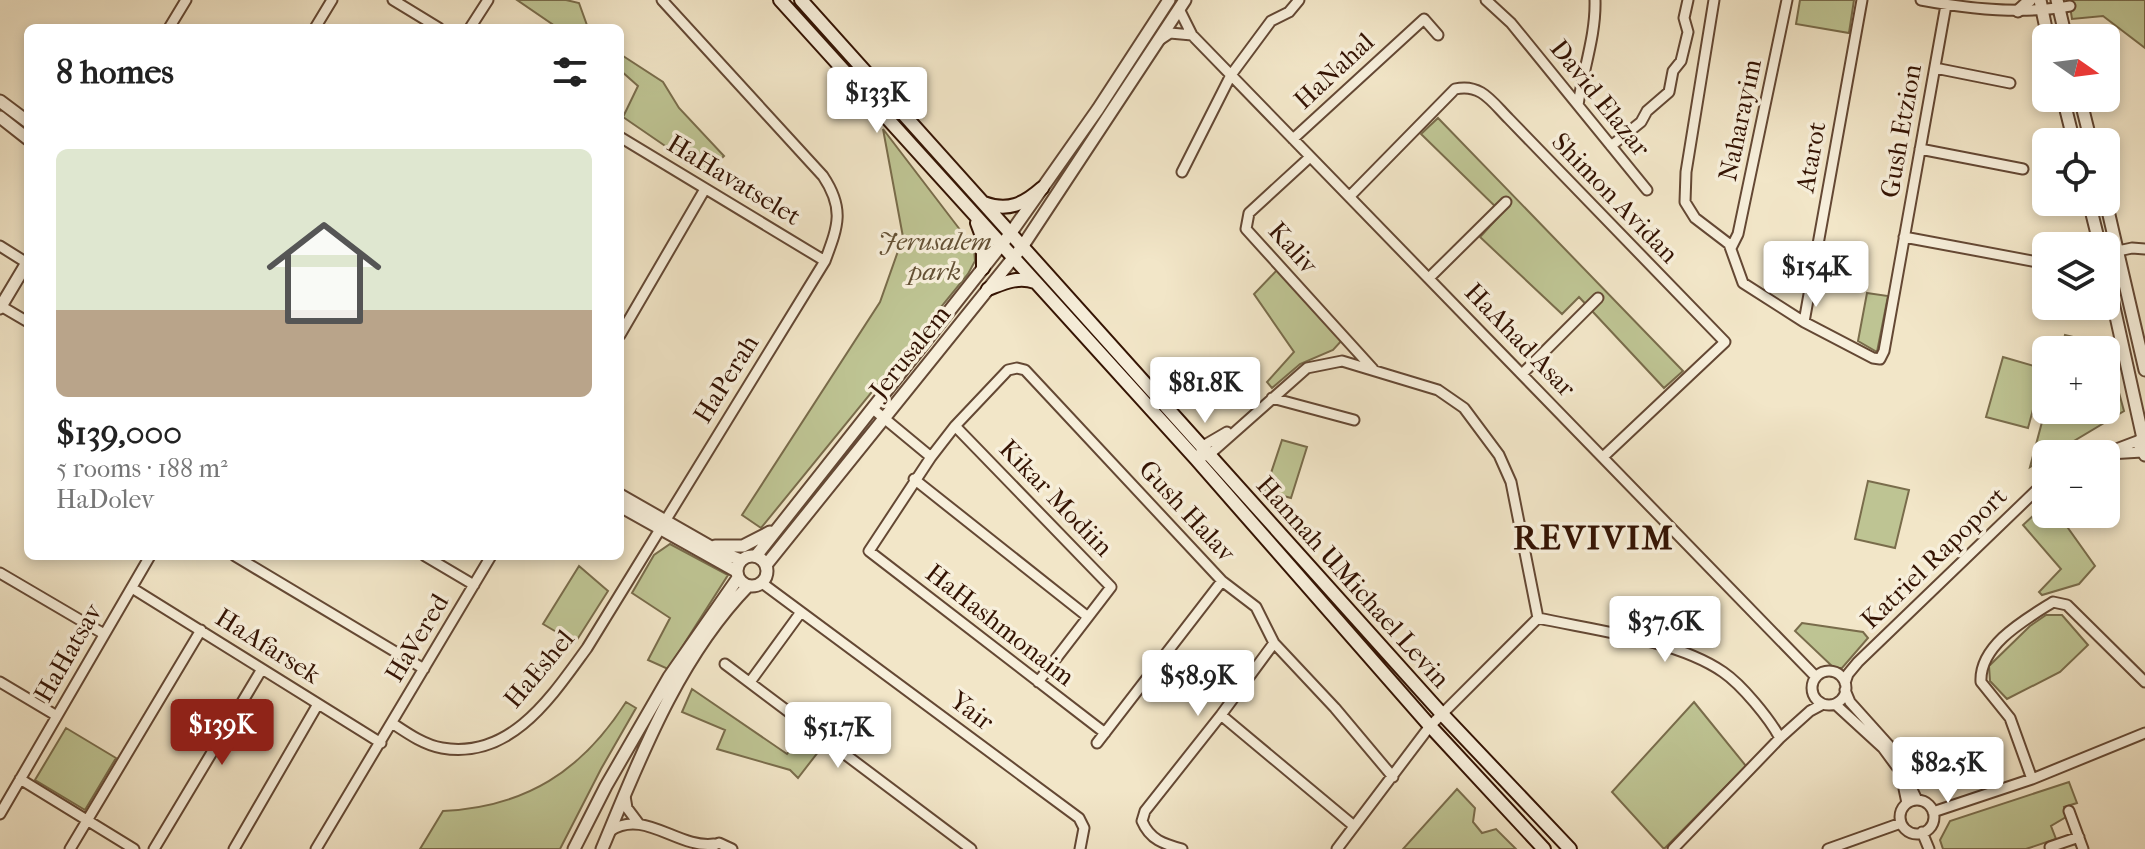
<!DOCTYPE html>
<html lang="en">
<head>
<meta charset="utf-8">
<style>
	body { margin:0; font-family:"IM FELL French Canon",serif; background:#f2f2f2; color:#222; height:100vh; display:flex; flex-direction:column; font-size:30px; white-space:nowrap }
	* { box-sizing:border-box; margin:0 }
	p { font-size:26px; color:#767676 }
	.icon { flex:none; width:44px; height:44px; fill:none; stroke:currentColor; stroke-width:2; stroke-linecap:round; stroke-linejoin:round }
	.map { position:relative; flex:1; overflow:hidden }
	.panel { position:absolute; left:24px; top:24px; width:600px; height:536px; display:flex; flex-direction:column; background:#fff; border-radius:12px; box-shadow:0 4px 12px #0003 }
	.panel>* { flex:none }
	.needle { width:52px; rotate:104deg }
	.fabs { position:absolute; left:2032px; top:24px; display:grid; gap:16px }
	.fabs a { display:grid; place-items:center; width:88px; height:88px; border-radius:12px; background:#fff; box-shadow:0 4px 12px #0003; font-size:40px }
	.price { position:absolute; translate:-50% -68px; padding:0 18px; border-radius:8px; background:#fff; color:#222; font-size:26px; line-height:52px; filter:drop-shadow(0 2px 4px #0008) }
	.price::after { content:''; position:absolute; left:50%; top:48px; width:24px; height:18px; margin-left:-12px; background:inherit; clip-path:polygon(0 0,100% 0,50% 100%) }
	.price.current { background:#8f2418; color:#fff }
	ul { padding:0; list-style:none }
	li { display:grid; align-content:center; gap:16px; height:424px; padding:0 32px }
	li span { display:grid; place-items:center; height:248px; border-radius:12px; color:#555 }
	li>.icon { margin-inline-start:auto }
	span .icon { width:144px; height:144px; fill:#fffc; stroke-width:1 }
	li b { font-size:34px }
	h2 { display:flex; justify-content:space-between; align-items:center; height:96px; padding:0 32px; font-size:34px }
	.map>svg:first-child { display:block }
	.green { fill:#bec493; stroke:#796c4b; stroke-width:2 }
	.lines { fill:none; stroke-linecap:round; stroke-linejoin:round }
	.minor-casing { stroke:#644834; stroke-width:13 }
	.tertiary-casing { stroke:#644834; stroke-width:15 }
	.secondary-casing { stroke:#341303; stroke-width:16 }
	.minor { stroke:#f7efdb; stroke-width:9 }
	.tertiary { stroke:#f7efdb; stroke-width:11 }
	.secondary { stroke:#f7efdb; stroke-width:12 }
	.labels { text-anchor:middle; dominant-baseline:central; stroke-width:7; stroke-linejoin:round; paint-order:stroke }
	.street-label { font-size:26px; fill:#341303; stroke:#f7efdb }
	.park-label { font-size:26px; font-style:italic; fill:#645135; stroke:#f7efdb }
	.district-label { font-size:34px; font-weight:bold; letter-spacing:2px; fill:#341303; stroke:#f7efdb }
</style>
</head>
<body>
<div class="map">
<svg width="2145" height="849" viewBox="0 0 2145 849">
	<rect width="100%" height="100%" fill="#f2e6c8"/>
	<filter id="stains"><feTurbulence type="fractalNoise" baseFrequency=".0025" numOctaves="4"/><feColorMatrix values="0 0 0 0 .2 0 0 0 0 .09 0 0 0 0 .02 0 0 0 .5 -.17"/></filter>
	<radialGradient id="worn" r=".72"><stop offset=".6" stop-color="#630" stop-opacity="0"/><stop offset="1" stop-color="#630" stop-opacity=".3"/></radialGradient>
	<!-- green -->
	<path class="green" d="M 517,0 L 566,0 L 579,3 L 588,28 L 558,28 Z
		M 1800,0 L 1854,0 L 1849,33 L 1796,24 Z
		M 2069,0 L 2145,0 L 2145,48 L 2103,16 L 2072,19 Z
		M 620,54 L 663,82 L 679,108 L 724,156 L 706,174 L 623,117 L 638,86 L 620,70 Z
		M 1438,118 L 1683,371 L 1664,388 L 1579,297 L 1562,314 L 1480,237 L 1502,213 L 1421,134 Z
		M 883,129 L 974,248 L 975,261 L 968,274 L 761,528 L 742,515 L 880,302 L 903,237 Z
		M 1279,268 L 1344,338 L 1333,350 L 1300,364 L 1272,388 L 1267,382 L 1294,352 L 1254,294 Z
		M 1867,293 L 1888,296 L 1877,352 L 1858,341 Z
		M 2065,335 L 2106,345 L 2124,411 L 2052,454 L 2046,454 L 2046,457 L 2030,467 L 2046,407 L 2046,410 L 2106,410 L 2106,350 L 2061,350 Z
		M 2003,357 L 2044,369 L 2028,428 L 1986,417 Z
		M 1282,440 L 1307,447 L 1291,498 L 1265,491 Z
		M 1868,481 L 1909,490 L 1895,548 L 1855,539 Z
		M 2046,504 L 2046,514 L 2058,514 L 2095,566 L 2079,584 L 2042,595 L 2039,592 L 2061,569 L 2023,525 Z
		M 670,544 L 728,575 L 668,669 L 648,660 L 670,618 L 632,593 L 654,555 Z
		M 579,566 L 608,591 L 575,643 L 543,624 Z
		M 2046,615 L 2062,615 L 2088,645 L 2060,672 L 2007,699 L 1990,681 L 1989,666 L 2030,626 Z
		M 1802,623 L 1863,632 L 1868,638 L 1842,668 L 1834,668 L 1795,631 Z
		M 692,689 L 787,754 L 805,731 L 822,747 L 798,778 L 790,770 L 717,749 L 725,730 L 682,712 Z
		M 626,702 L 636,708 L 601,769 L 560,849 L 420,849 L 443,811 C 526,807 582,771 626,702 Z
		M 1694,702 L 1746,766 L 1664,849 L 1612,792 Z
		M 66,728 L 116,758 L 85,810 L 35,780 Z
		M 2069,782 L 2077,803 L 2064,807 L 2066,817 L 2051,826 L 2056,839 L 2026,849 L 1943,849 L 1940,840 L 1950,821 Z
		M 1457,789 L 1475,808 L 1473,822 L 1482,833 L 1496,829 L 1516,849 L 1403,849 Z"/>
	<g class="lines">
		<!-- minor casing -->
		<g class="minor-casing">
			<path id="minor" d="M 393,0 L 439,28
				M 1486,0 L 1511,23 L 1647,190
				M 1714,0 L 1686,172 L 1685,202 L 1695,218 L 1729,244 L 1743,283 L 1804,322 L 1873,358 L 1880,359 L 1884,351 L 1946,5
				M 1921,0 C 1969,9 2022,15 2070,6
				M 1179,9 L 1192,35 L 1816,677
				M 169,28 L 186,0
				M 315,28 L 332,0
				M 470,28 L 488,0
				M 1161,39 L 1170,33 L 1192,35
				M 1935,68 L 2010,83
				M 1578,105 C 1583,70 1596,36 1595,0
				M 620,137 L 825,261
				M 1293,139 L 1424,19 L 1438,35
				M 1611,146 L 1641,122 L 1647,111 L 1669,92 L 1673,71 L 1681,61 L 1688,32 L 1684,18 L 1688,0
				M 1920,149 L 2023,169
				M 1310,157 L 1249,213 L 1246,229 L 1373,369
				M 1182,172 L 1231,75 L 1271,21 L 1289,12 L 1299,0
				M 1350,196 L 1455,89 C 1481,83 1492,102 1509,119 L 1725,342 L 1603,457
				M 1904,237 L 2043,263
				M 0,246 L 27,263
				M 1731,248 L 1738,234 L 1787,0
				M 2118,251 L 2132,248 L 2145,249
				M 1429,278 L 1506,202
				M 1,306 L 28,322
				M 1804,322 L 1862,0
				M 620,335 L 705,189
				M 1522,374 L 1598,298
				M 1272,398 L 1354,420
				M 873,409 L 931,457
				M 1201,451 L 1203,446 L 1227,432
				M 2103,454 L 2140,440
				M 2109,454 L 2142,452
				M 1196,459 L 1210,454 L 1307,368 L 1342,361 L 1438,390 L 1464,408 L 1499,455 L 1511,482 L 1538,618
				M 914,479 L 1088,617 L 1111,587 L 955,426
				M 235,556 L 424,669
				M 425,556 L 474,585
				M 0,573 L 104,634
				M 762,583 L 1079,818 L 1084,828 L 1080,849
				M 132,588 L 381,743
				M 1538,618 C 1593,630 1677,640 1723,672 C 1742,685 1769,718 1780,738
				M 725,664 L 971,849
				M1812 688a17 17 0 1 1 34 0a17 17 0 1 1-34 0Z
				M 0,682 L 57,716
				M 750,682 L 801,612
				M 1038,682 L 1088,617
				M 1845,683 L 1848,674 L 1858,662 L 2046,481
				M 1845,690 L 1850,702 L 1894,751 L 1917,800
				M 1835,704 L 1883,748 L 1897,767
				M 1221,715 L 1354,826
				M 392,723 C 407,733 424,745 442,748 C 511,760 552,696 587,648 L 825,261 C 838,226 845,209 823,176 L 662,0
				M 1105,733 L 869,551 L 931,457 L 955,426 L 1008,370 L 1017,368 L 1025,370 L 1222,581 L 1256,607 L 1274,643 L 1335,708 L 1393,777
				M 1097,743 L 1222,581
				M 20,779 L 134,849
				M 2032,779 L 2010,718 L 1981,682 C 1979,645 2026,619 2053,602 L 2067,605 L 2145,682
				M 1903,784 L 1907,803
				M 625,796 L 627,808 L 639,824
				M1900 817a17 17 0 1 1 34 0a17 17 0 1 1-34 0Z
				M 2069,811 L 2083,849
				M 1933,812 L 2032,779 L 2145,733
				M 0,814 L 150,556
				M 610,831 C 644,808 678,849 714,844
				M 1922,832 L 1929,849
				M 710,847 L 719,843 L 732,849
				M 2050,847 L 2079,837
				M 70,849 L 201,630
				M 154,849 L 262,669
				M 234,849 L 318,704
				M 316,849 L 491,556
				M 1182,849 C 1164,844 1150,840 1142,821 L 1145,811 L 1221,715 L 1274,643
				M 1337,849 L 1430,726 L 1538,618
				M 1673,849 L 1780,738 L 1810,711 L 1823,704
				M 1828,849 L 1901,823"/>
		</g>
		<!-- tertiary casing -->
		<g class="tertiary-casing">
			<path id="tertiary" d="M 2040,0 L 2048,38
				M 2057,0 L 2066,38
				M 2018,11 L 2030,0
				M 2063,98 L 2074,142
				M 2080,98 L 2091,142
				M 0,101 L 28,122
				M 0,117 L 28,139
				M 2089,202 L 2100,246
				M 2106,202 L 2145,370
				M 2106,271 L 2142,434
				M 0,308 L 28,261
				M 2145,432 L 2139,444 L 2145,455
				M 620,495 L 718,551 L 741,560
				M 620,506 L 736,571
				M 715,546 L 743,546 L 770,532
				M737 571a15 15 0 1 1 30 0a15 15 0 1 1-30 0Z
				M 756,556 L 1010,234 L 1098,109 L 1169,0
				M 766,565 L 1022,247 L 1185,0
				M 574,849 L 606,786 L 669,677 L 738,578
				M 602,849 C 640,758 678,658 748,586"/>
		</g>
		<!-- secondary casing -->
		<g class="secondary-casing">
			<path id="secondary" d="M 780,0 L 1196,459 L 1430,726 L 1544,849
				M 801,0 L 1442,714 L 1570,849
				M 984,203 C 1008,212 1024,204 1042,188
				M 977,223 L 983,239 L 983,268
				M 988,289 C 1004,283 1018,276 1035,282"/>
		</g>
		<!-- minor -->
		<use href="#minor" class="minor"/>
		<!-- tertiary -->
		<use href="#tertiary" class="tertiary"/>
		<!-- secondary -->
		<use href="#secondary" class="secondary"/>
	</g>
	<g class="labels">
		<!-- street labels -->
		<g class="street-label">
			<text transform="translate(1334 71) rotate(-43)">HaNahal</text>
			<text transform="translate(1600 98) rotate(51)">David Elazar</text>
			<text transform="translate(1740 120) rotate(-78)">Naharayim</text>
			<text transform="translate(1901 131) rotate(-80)">Gush Etzion</text>
			<text transform="translate(1811 157) rotate(-80)">Atarot</text>
			<text transform="translate(734 180) rotate(31)">HaHavatselet</text>
			<text transform="translate(1615 198) rotate(46)">Shimon Avidan</text>
			<text transform="translate(1293 248) rotate(48)">Kaliv</text>
			<text transform="translate(1520 340) rotate(46)">HaAhad Asar</text>
			<text transform="translate(910 352) rotate(-51)">Jerusalem</text>
			<text transform="translate(726 379) rotate(-58)">HaPerah</text>
			<text transform="translate(1056 498) rotate(46)">Kikar Modiin</text>
			<text transform="translate(1187 511) rotate(47)">Gush Halav</text>
			<text transform="translate(1934 558) rotate(-44)">Katriel Rapoport</text>
			<text transform="translate(1353 582) rotate(48)">Hannah UMichael Levin</text>
			<text transform="translate(1000 625) rotate(38)">HaHashmonaim</text>
			<text transform="translate(417 638) rotate(-59)">HaVered</text>
			<text transform="translate(268 646) rotate(32)">HaAfarsek</text>
			<text transform="translate(68 653) rotate(-60)">HaHatsav</text>
			<text transform="translate(539 669) rotate(-50)">HaEshel</text>
			<text transform="translate(972 711) rotate(37)">Yair</text>
		</g>
		<!-- park labels -->
		<g class="park-label">
			<text x="935" y="241">Jerusalem<tspan x="935" dy="30">park</tspan></text>
		</g>
		<!-- district labels -->
		<g class="district-label">
			<text x="1594" y="538">REVIVIM</text>
		</g>
	</g>
	<rect width="100%" height="100%" filter="url(#stains)"/>
	<rect width="100%" height="100%" fill="url(#worn)"/>
</svg>
<div class="fabs">
<a><svg class="needle" viewBox="-14 -14 28 28"><path d="M0-13l5 13h-10z" fill="#e53935"/><path d="M0 13l5-13h-10z" fill="#767676"/></svg></a>
<a><svg class="icon" aria-label="locate" viewBox="0 0 24 24"><circle cx="12" cy="12" r="6"/><path d="M12 2v4M12 18v4M2 12h4M18 12h4"/></svg></a>
<a><svg class="icon" aria-label="layers" viewBox="0 0 24 24"><path d="M12 4l9 5-9 5-9-5zM3 14l9 5 9-5"/></svg></a>
<a>+</a>
<a>−</a>
</div>
<b class="price" style="left:877px;top:135px">$133K</b>
<b class="price" style="left:1816px;top:309px">$154K</b>
<b class="price" style="left:1205px;top:425px">$81.8K</b>
<b class="price" style="left:1665px;top:664px">$37.6K</b>
<b class="price" style="left:1198px;top:718px">$58.9K</b>
<b class="price current" style="left:222px;top:767px">$139K</b>
<b class="price" style="left:838px;top:770px">$51.7K</b>
<b class="price" style="left:1948px;top:805px">$82.5K</b>
<section class="panel">
<h2>8 homes<svg class="icon" aria-label="filters" viewBox="0 0 24 24"><path d="M4 7h16M4 17h16"/><circle cx="9" cy="7" r="2"/><circle cx="15" cy="17" r="2"/></svg></h2>
<ul>
<li><span style="background:linear-gradient(#dfe7d0 65%,#b9a48a 0)"><svg class="icon" aria-label="home" viewBox="0 0 24 24"><path d="M3 11l9-7 9 7M6 9v11h12V9"/></svg></span><div><b>$139,000</b><p>5 rooms · 188 m²</p><p>HaDolev</p></div></li>
</ul>
</section>
</div>
</body>
</html>
